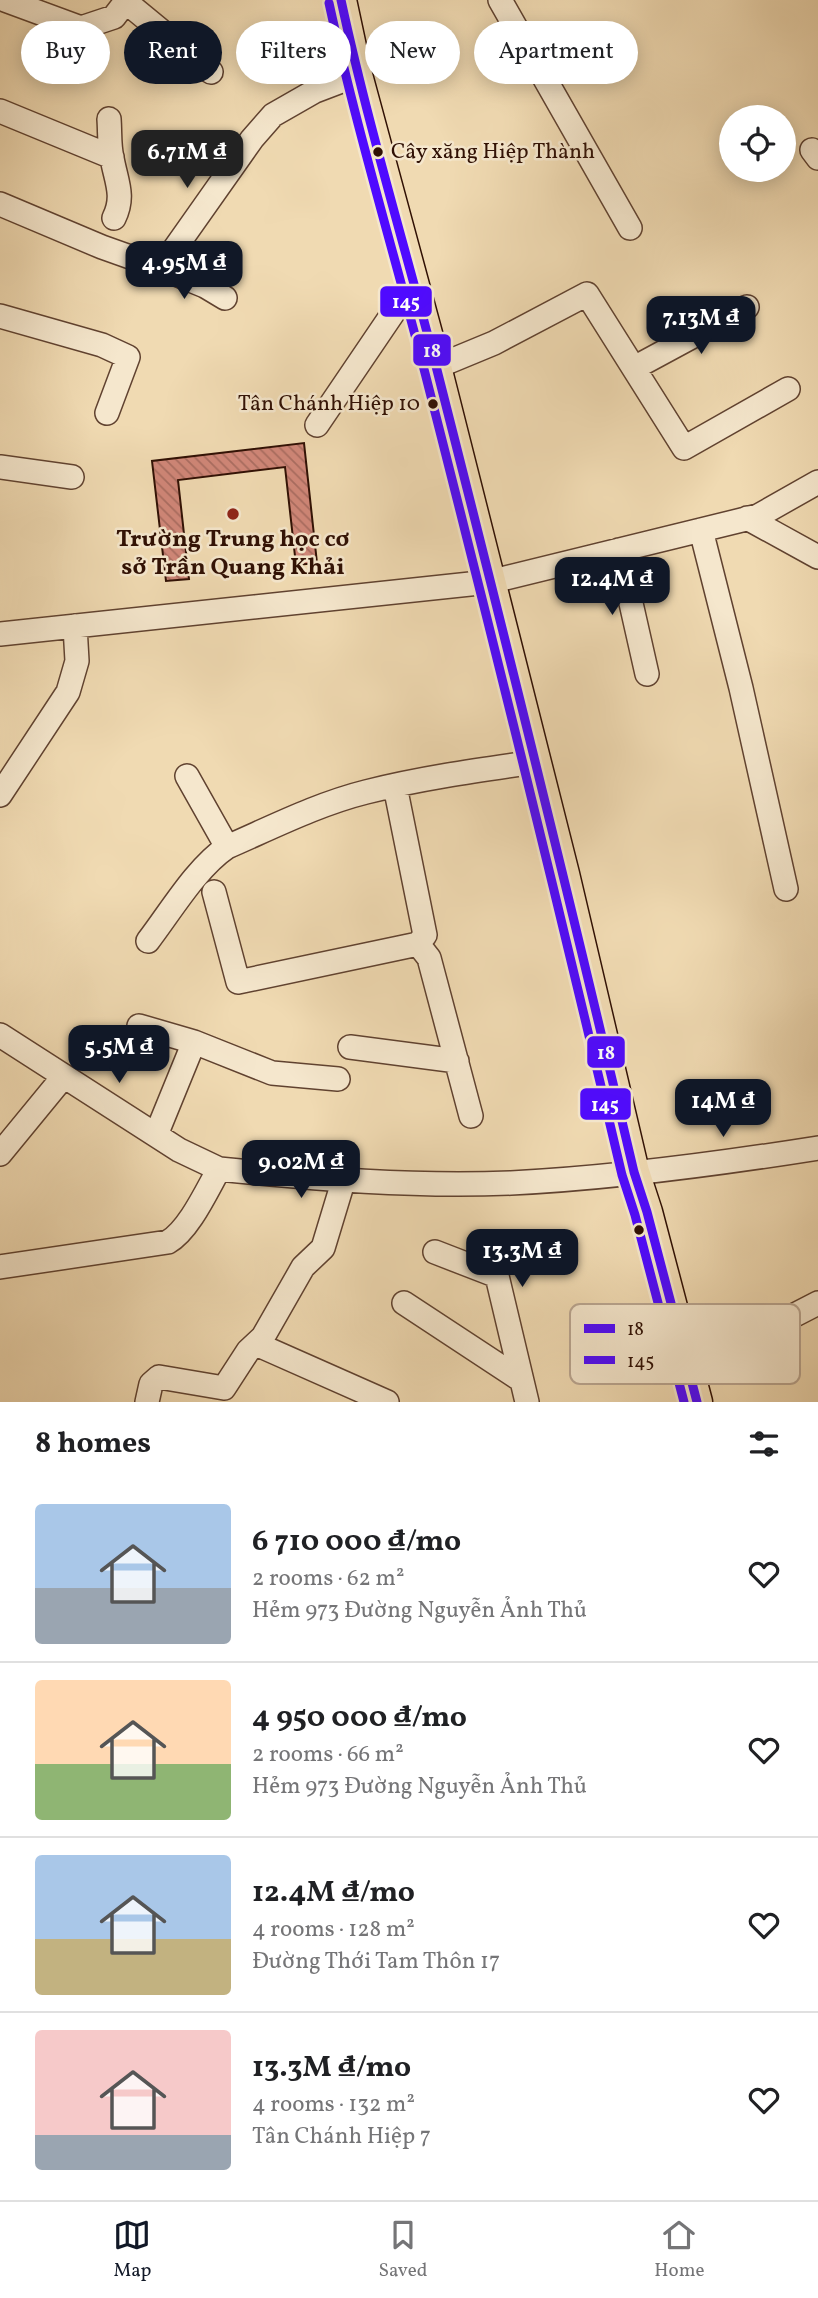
<!DOCTYPE html>
<html lang="en">
<head>
<meta charset="utf-8">
<style>
	body { margin:0; font-family:Vollkorn,serif; background:#f6f6f6; color:#202124; height:100vh; display:flex; flex-direction:column; font-size:26px; white-space:nowrap }
	* { box-sizing:border-box; margin:0 }
	p { font-size:23px; color:#757577 }
	.icon { flex:none; width:38px; height:38px; fill:none; stroke:currentColor; stroke-width:2; stroke-linecap:round; stroke-linejoin:round }
	.map { position:relative; height:1402px; overflow:hidden }
	.side { display:flex; flex-direction:column; background:#fff; flex:1 }
	.side>* { flex:none }
	.hud { position:absolute; left:21px; top:21px; width:777px; height:63px; display:flex; gap:14px }
	.buttons { position:absolute; left:719px; top:105px; display:grid; gap:14px }
	.buttons a { display:grid; place-items:center; width:77px; height:77px; border-radius:50%; background:#fff; box-shadow:0 4px 18px #0003; font-size:35px }
	.price { position:absolute; translate:-50% -60px; padding:0 16px; border-radius:14px; background:#111827; color:#fff; font-size:23px; line-height:46px; filter:drop-shadow(0 2px 4px #0008) }
	.price::after { content:''; position:absolute; left:50%; top:42px; width:21px; height:16px; margin-left:-10px; background:inherit; clip-path:polygon(0 0,100% 0,50% 100%) }
	.price.on { background:#222; color:#fff }
	ul { padding:0; list-style:none }
	li { display:flex; align-items:center; gap:21px; height:175px; padding:0 35px }
	li+li { border-top:2px solid #e0e0e0 }
	li span { display:grid; place-items:center; flex:none; width:196px; height:140px; border-radius:7px; color:#555 }
	li>.icon { margin-inline-start:auto }
	span .icon { width:84px; height:84px; fill:#fffc; stroke-width:1 }
	li b { font-size:30px }
	h2 { display:flex; justify-content:space-between; align-items:center; height:84px; padding:0 35px; font-size:30px }
	.pill { padding:0 24px; border-radius:32px; background:#fff; box-shadow:0 4px 18px #0003; font-size:24px; line-height:63px }
	.pill.on { background:#111827; color:#fff }
	.dock { display:flex; justify-content:space-around; align-items:center; height:98px; border-top:2px solid #e0e0e0; background:#fff; font-size:19px; color:#757577 }
	.dock a { display:grid; justify-items:center; gap:4px }
	.dock .on { color:#111827 }
	.map>svg:first-child { display:block }
	.building { fill:url(#building-back-hatch); stroke:#301004; stroke-width:2 }
	.lines { fill:none; stroke-linecap:round; stroke-linejoin:round }
	.minor-casing { stroke:#604230; stroke-width:26 }
	.major-casing { stroke:#301004; stroke-width:33 }
	.minor { stroke:#f5e7cd; stroke-width:23 }
	.major { stroke:#f0dab2; stroke-width:30 }
	.bus-1-casing { stroke:#f5e7cd; stroke-width:14 }
	.bus-2-casing { stroke:#f5e7cd; stroke-width:14 }
	.bus-1 { stroke:#4f0aff; stroke-width:9 }
	.bus-2 { stroke:#4f0aff; stroke-width:9 }
	.bus-dot { fill:#301004; stroke:#f5e7cd; stroke-width:2.5 }
	.poi-dot { fill:#8f2418; stroke:#f5e7cd; stroke-width:2.5 }
	.labels { text-anchor:middle; dominant-baseline:central; stroke-width:5; stroke-linejoin:round; paint-order:stroke }
	.bus-label { font-size:22px; fill:#301004; stroke:#f5e7cd; text-anchor:start }
	.poi-label { font-size:24px; font-weight:bold; fill:#301004; stroke:#f5e7cd }
	.key { fill:#f5e7cd; stroke:#baa691; stroke-width:2 }
	.key-label { font-size:19px; fill:#301004 }
	.line-badge { stroke:#f5e7cd; stroke-width:2.5 }
	.badge-label { font-size:19px; text-anchor:middle; font-weight:bold; fill:#fff }
</style>
</head>
<body>
<div class="map">
<svg width="818" height="1402" viewBox="0 0 818 1402">
	<defs>
		<pattern id="building-back-hatch" width="6" height="6" patternUnits="userSpaceOnUse" patternTransform="scale(1.75)"><rect width="6" height="6" fill="#d18779"/><path d="M-1 5l2 2M0 0l6 6M5-1l2 2" fill="none" stroke="#aa6d61"/></pattern>
	</defs>
	<rect width="100%" height="100%" fill="#f0dab2"/>
	<filter id="stains"><feTurbulence type="fractalNoise" baseFrequency=".00286" numOctaves="4"/><feColorMatrix values="0 0 0 0 .2 0 0 0 0 .09 0 0 0 0 .02 0 0 0 .5 -.17"/></filter>
	<radialGradient id="worn" r=".72"><stop offset=".6" stop-color="#630" stop-opacity="0"/><stop offset="1" stop-color="#630" stop-opacity=".3"/></radialGradient>
	<!-- building -->
	<path class="building" d="M 304,443 L 317,563 L 296,565 L 285,467 L 178,480 L 189,579 L 166,581 L 152,461 Z"/>
	<g class="lines">
		<!-- minor casing -->
		<g class="minor-casing">
			<path id="minor" d="M 5,0 L 81,28 L 114,17 L 127,0
				M 500,0 L 630,228
				M 126,2 L 211,72
				M 0,111 L 112,157
				M 109,119 C 110,132 109,146 112,158 C 116,181 125,196 114,218
				M 812,150 L 818,158
				M 0,204 L 102,247 L 161,268 L 252,139 L 273,115 L 315,91 L 357,75
				M 161,268 L 205,286 L 225,298
				M 0,316 L 102,345 L 128,357 L 107,413
				M 436,367 L 494,343 L 587,294 L 684,448 L 788,389
				M 634,368 L 747,307
				M 317,425 L 412,285
				M 0,467 L 72,477
				M 747,518 L 818,557
				M 701,530 L 741,688 L 786,889
				M 619,550 L 647,674
				M 0,634 L 489,582 L 758,516 L 818,482
				M 187,776 L 227,847
				M 0,795 L 68,692 L 77,661 L 75,626
				M 214,892 L 238,982 L 418,944 L 425,935 L 395,786
				M 148,941 C 171,911 196,868 227,847 C 273,827 318,804 366,792 C 421,778 479,770 535,762
				M 418,944 L 429,958 L 471,1116
				M 139,1026 L 194,1042
				M 0,1035 L 179,1150 L 219,1169
				M 350,1047 L 457,1061
				M 156,1135 L 194,1042 L 272,1073 L 338,1079
				M 0,1154 L 64,1076
				M 435,1252 L 497,1276 L 527,1402
				M 0,1267 L 168,1242 C 189,1230 207,1190 219,1169 C 316,1179 413,1187 511,1183 C 613,1178 717,1164 818,1148
				M 404,1303 L 521,1380
				M 256,1344 L 387,1402
				M 688,1370 L 818,1303
				M 147,1402 L 151,1384 L 159,1377 L 224,1388 L 248,1351 L 263,1337 L 303,1267 L 323,1248 L 343,1182"/>
		</g>
		<!-- major casing -->
		<g class="major-casing">
			<path id="major" d="M 341,0 L 357,75 L 436,367 L 564,874 L 634,1172 L 647,1212 L 697,1402"/>
		</g>
		<!-- minor -->
		<use href="#minor" class="minor"/>
		<!-- major -->
		<use href="#major" class="major"/>
		<!-- bus-1 casing -->
		<g class="bus-1-casing">
			<path id="bus-1" d="M 341,0 C 368,125 405,247 437,370 C 505,637 571,904 634,1172 L 647,1212 L 697,1402"/>
		</g>
		<!-- bus-2 casing -->
		<g class="bus-2-casing">
			<path id="bus-2" d="M 329,3 C 356,127 393,249 425,373 C 493,639 559,907 622,1175 L 635,1215 L 684,1402"/>
		</g>
		<!-- bus-1 -->
		<use href="#bus-1" class="bus-1"/>
		<!-- bus-2 -->
		<use href="#bus-2" class="bus-2"/>
	</g>
	<!-- markers -->
	<g class="bus-dot">
		<circle cx="378" cy="152" r="6"/>
		<circle cx="433" cy="404" r="6"/>
		<circle cx="639" cy="1230" r="6"/>
	</g>
	<circle class="poi-dot" cx="233" cy="514" r="7"/>
	<g class="labels">
		<!-- bus labels -->
		<g class="bus-label">
			<text x="391" y="152">Cây xăng Hiệp Thành</text>
			<text x="420" y="404" text-anchor="end">Tân Chánh Hiệp 10</text>
		</g>
		<!-- poi labels -->
		<g class="poi-label">
			<text x="233" y="540">Trường Trung học cơ<tspan x="233" dy="28">sở Trần Quang Khải</tspan></text>
		</g>
	</g>
	<!-- legend -->
	<rect x="570" y="1304" width="230" height="80" rx="10" class="key"/>
	<rect x="584" y="1324" width="31" height="9" fill="#4f0aff"/>
	<rect x="584" y="1356" width="31" height="8" fill="#4f0aff"/>
	<g class="key-label">
		<text x="627" y="1335">18</text>
		<text x="627" y="1367">145</text>
	</g>
	<g class="line-badge">
		<rect x="379" y="285" width="54" height="33" rx="7" fill="#4f0aff"/>
		<rect x="412" y="333" width="40" height="34" rx="7" fill="#4f0aff"/>
		<rect x="586" y="1035" width="40" height="34" rx="7" fill="#4f0aff"/>
		<rect x="579" y="1087" width="53" height="34" rx="7" fill="#4f0aff"/>
	</g>
	<g class="badge-label">
		<text x="406" y="308">145</text>
		<text x="432" y="357">18</text>
		<text x="606" y="1059">18</text>
		<text x="605" y="1111">145</text>
	</g>
	<rect width="100%" height="100%" filter="url(#stains)"/>
	<rect width="100%" height="100%" fill="url(#worn)"/>
</svg>
<div class="buttons">
<a><svg class="icon" aria-label="locate" viewBox="0 0 24 24"><circle cx="12" cy="12" r="6"/><path d="M12 2v4M12 18v4M2 12h4M18 12h4"/></svg></a>
</div>
<b class="price on" style="left:187px;top:190px">6.71M ₫</b>
<b class="price" style="left:184px;top:301px">4.95M ₫</b>
<b class="price" style="left:701px;top:356px">7.13M ₫</b>
<b class="price" style="left:612px;top:617px">12.4M ₫</b>
<b class="price" style="left:119px;top:1085px">5.5M ₫</b>
<b class="price" style="left:723px;top:1139px">14M ₫</b>
<b class="price" style="left:301px;top:1200px">9.02M ₫</b>
<b class="price" style="left:522px;top:1289px">13.3M ₫</b>
<div class="hud">
<a class="pill">Buy</a>
<a class="pill on">Rent</a>
<a class="pill">Filters</a>
<a class="pill">New</a>
<a class="pill">Apartment</a>
</div>
</div>
<section class="side">
<h2>8 homes<svg class="icon" aria-label="filters" viewBox="0 0 24 24"><path d="M4 7h16M4 17h16"/><circle cx="9" cy="7" r="2"/><circle cx="15" cy="17" r="2"/></svg></h2>
<ul>
<li><span style="background:linear-gradient(#a9c7e8 60%,#9aa5b1 0)"><svg class="icon" aria-label="home" viewBox="0 0 24 24"><path d="M3 11l9-7 9 7M6 9v11h12V9"/></svg></span><div><b>6 710 000 ₫/mo</b><p>2 rooms · 62 m²</p><p>Hẻm 973 Đường Nguyễn Ảnh Thủ</p></div><svg class="icon" aria-label="heart" viewBox="0 0 24 24"><path d="M12 20l-8-8c-3-5 5-10 8-4 3-6 11-1 8 4z"/></svg></li>
<li><span style="background:linear-gradient(#ffd9b3 60%,#8fb573 0)"><svg class="icon" aria-label="home" viewBox="0 0 24 24"><path d="M3 11l9-7 9 7M6 9v11h12V9"/></svg></span><div><b>4 950 000 ₫/mo</b><p>2 rooms · 66 m²</p><p>Hẻm 973 Đường Nguyễn Ảnh Thủ</p></div><svg class="icon" aria-label="heart" viewBox="0 0 24 24"><path d="M12 20l-8-8c-3-5 5-10 8-4 3-6 11-1 8 4z"/></svg></li>
<li><span style="background:linear-gradient(#a9c7e8 60%,#c2b280 0)"><svg class="icon" aria-label="home" viewBox="0 0 24 24"><path d="M3 11l9-7 9 7M6 9v11h12V9"/></svg></span><div><b>12.4M ₫/mo</b><p>4 rooms · 128 m²</p><p>Đường Thới Tam Thôn 17</p></div><svg class="icon" aria-label="heart" viewBox="0 0 24 24"><path d="M12 20l-8-8c-3-5 5-10 8-4 3-6 11-1 8 4z"/></svg></li>
<li><span style="background:linear-gradient(#f6c9c9 75%,#9aa5b1 0)"><svg class="icon" aria-label="home" viewBox="0 0 24 24"><path d="M3 11l9-7 9 7M6 9v11h12V9"/></svg></span><div><b>13.3M ₫/mo</b><p>4 rooms · 132 m²</p><p>Tân Chánh Hiệp 7</p></div><svg class="icon" aria-label="heart" viewBox="0 0 24 24"><path d="M12 20l-8-8c-3-5 5-10 8-4 3-6 11-1 8 4z"/></svg></li>
</ul>
</section>
<nav class="dock">
<a class="on"><svg class="icon" aria-label="map" viewBox="0 0 24 24"><path d="M3 6l6-2 6 2 6-2v14l-6 2-6-2-6 2zM9 4v14M15 6v14"/></svg>Map</a>
<a><svg class="icon" aria-label="saved" viewBox="0 0 24 24"><path d="M7 4h10v16l-5-4-5 4z"/></svg>Saved</a>
<a><svg class="icon" aria-label="home" viewBox="0 0 24 24"><path d="M3 11l9-7 9 7M6 9v11h12V9"/></svg>Home</a>
</nav>
</body>
</html>
